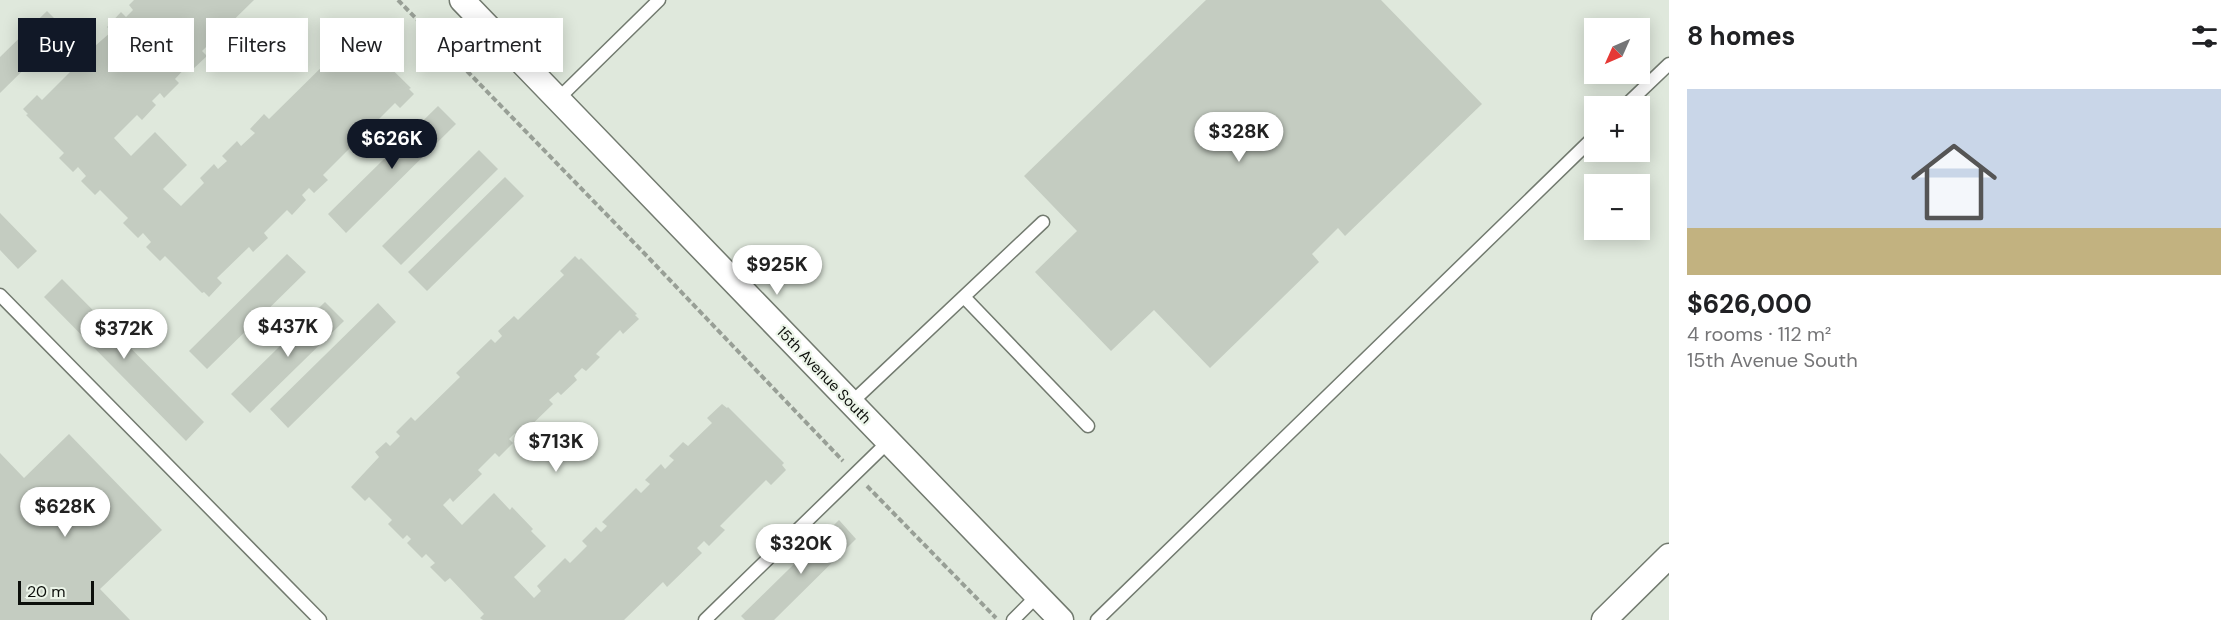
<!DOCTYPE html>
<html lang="en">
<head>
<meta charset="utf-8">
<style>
	body { margin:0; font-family:"DM Sans",sans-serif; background:#f6f6f6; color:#202124; height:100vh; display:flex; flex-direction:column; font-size:22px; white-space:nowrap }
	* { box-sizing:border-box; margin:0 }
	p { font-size:20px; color:#757577 }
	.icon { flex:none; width:33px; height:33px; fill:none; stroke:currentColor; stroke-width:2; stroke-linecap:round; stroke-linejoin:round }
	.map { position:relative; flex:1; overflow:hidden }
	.details { display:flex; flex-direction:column; background:#fff; width:570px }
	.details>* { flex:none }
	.guide { position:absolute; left:18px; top:18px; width:570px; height:54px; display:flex; gap:12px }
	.needle { width:39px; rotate:225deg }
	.tools { position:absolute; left:1584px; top:18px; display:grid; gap:12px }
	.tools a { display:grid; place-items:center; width:66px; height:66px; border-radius:0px; background:#fff; box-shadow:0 3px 15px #0003; font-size:30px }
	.scale { position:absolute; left:18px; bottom:15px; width:76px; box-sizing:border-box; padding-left:6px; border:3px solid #0c0f0b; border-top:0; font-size:16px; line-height:21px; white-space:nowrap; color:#0c0f0b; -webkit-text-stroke:4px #ecf5e9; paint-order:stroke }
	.price { position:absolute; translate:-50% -51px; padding:0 14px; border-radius:21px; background:#fff; color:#222; font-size:20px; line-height:39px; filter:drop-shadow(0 2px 3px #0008) }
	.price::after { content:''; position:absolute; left:50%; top:36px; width:18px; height:14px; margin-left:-9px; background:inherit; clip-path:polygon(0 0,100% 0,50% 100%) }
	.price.current { background:#111827; color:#fff }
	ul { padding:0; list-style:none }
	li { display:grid; align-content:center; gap:12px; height:318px; padding:0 18px }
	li+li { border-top:2px solid #e0e0e0 }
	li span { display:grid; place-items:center; height:186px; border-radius:0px; color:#555 }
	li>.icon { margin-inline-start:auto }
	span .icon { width:108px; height:108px; fill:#fffc; stroke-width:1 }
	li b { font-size:26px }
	h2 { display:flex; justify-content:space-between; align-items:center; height:72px; padding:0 18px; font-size:26px }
	.tag { padding:0 21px; border-radius:0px; background:#fff; box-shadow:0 3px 15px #0003; font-size:21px; line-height:54px }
	.tag.current { background:#111827; color:#fff }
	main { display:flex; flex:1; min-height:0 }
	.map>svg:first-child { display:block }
	.building { fill:#c4ccc1 }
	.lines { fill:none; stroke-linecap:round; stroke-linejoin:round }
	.service-casing { stroke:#727a6f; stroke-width:15 }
	.minor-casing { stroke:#727a6f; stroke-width:27 }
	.path { stroke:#989f96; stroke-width:4; stroke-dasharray:6 3; stroke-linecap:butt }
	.service { stroke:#fff; stroke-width:12 }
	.minor { stroke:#fff; stroke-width:24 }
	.labels { text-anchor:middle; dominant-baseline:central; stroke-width:4.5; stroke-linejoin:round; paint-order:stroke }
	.street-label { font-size:15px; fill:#0c0f0b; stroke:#ecf5e9 }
</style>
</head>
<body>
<main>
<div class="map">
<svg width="1669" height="620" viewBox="0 0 1669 620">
	<rect width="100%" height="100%" fill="#dfe8dc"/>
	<!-- building -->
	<path class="building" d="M 134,0 L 254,0 L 202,51 L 207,56 L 192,70 L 188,65 L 175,79 L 179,83 L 164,98 L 160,93 L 152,101 L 156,105 L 142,120 L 137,115 L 114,138 L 131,156 L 155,132 L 187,165 L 163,189 L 181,206 L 204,183 L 200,178 L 214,164 L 218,169 L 227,161 L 222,156 L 237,141 L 241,146 L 255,133 L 250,129 L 264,114 L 269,119 L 342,47 L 337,43 L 351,29 L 411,88 L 409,89 L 414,94 L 400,108 L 395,103 L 323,175 L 328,180 L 314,193 L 309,188 L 302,195 L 306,200 L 292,215 L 287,210 L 264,233 L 268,238 L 253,252 L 249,247 L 217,278 L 222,283 L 209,297 L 204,292 L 202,293 L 165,256 L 160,261 L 146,247 L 151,242 L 143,233 L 138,238 L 123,223 L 128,218 L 100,190 L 95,195 L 81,181 L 86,176 L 78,167 L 73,172 L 59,158 L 64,153 L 26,115 L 28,114 L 23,109 L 37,95 L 42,100 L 73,69 L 71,67 L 111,32 L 107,27 L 121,12 L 126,17 L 133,10 L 129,5 Z
		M 1206,0 L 1381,0 L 1482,104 L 1345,236 L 1338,228 L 1312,254 L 1319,262 L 1210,368 L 1154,310 L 1111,351 L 1035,272 L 1077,231 L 1024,176 Z
		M 47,11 L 65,29 L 0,93 L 0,57 Z
		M 438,106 L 456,124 L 346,233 L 328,214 Z
		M 479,150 L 498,169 L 401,265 L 382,246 Z
		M 505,177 L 524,196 L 427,291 L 408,272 Z
		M 0,213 L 37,251 L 18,269 L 0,250 Z
		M 287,254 L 306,272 L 207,369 L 189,351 Z
		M 575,256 L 579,260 L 581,258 L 637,314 L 635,315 L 639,319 L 623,334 L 620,330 L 596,354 L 600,357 L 586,371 L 582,368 L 574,376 L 577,380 L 561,395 L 558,392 L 549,400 L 553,404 L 519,437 L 515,433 L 509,439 L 513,443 L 499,457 L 495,453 L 478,470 L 482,474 L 453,502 L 450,498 L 443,505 L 462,525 L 494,493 L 510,510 L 512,507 L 533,529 L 531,531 L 546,546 L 514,577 L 534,598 L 541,591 L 537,586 L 565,558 L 570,563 L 587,546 L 582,541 L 596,527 L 601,532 L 607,526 L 602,522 L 636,488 L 641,493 L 650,484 L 645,480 L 661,464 L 665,469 L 674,460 L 669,456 L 683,442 L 688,446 L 712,423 L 707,418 L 722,404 L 727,408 L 728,407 L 784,463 L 782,465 L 786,470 L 771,485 L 766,480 L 720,526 L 725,530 L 709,546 L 704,541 L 697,548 L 702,553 L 667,587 L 663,582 L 624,620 L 483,620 L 480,618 L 484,614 L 450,578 L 445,582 L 430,567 L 435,563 L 426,554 L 422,558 L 407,543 L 411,539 L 407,535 L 403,539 L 388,524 L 392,520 L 369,497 L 365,501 L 351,487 L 379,457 L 375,452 L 386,442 L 390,446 L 400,436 L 396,432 L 411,417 L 415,421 L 460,377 L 456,373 L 491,339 L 495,343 L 502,336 L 498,331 L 514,316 L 518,320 L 564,275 L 560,271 Z
		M 62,279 L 204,422 L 186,441 L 44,297 Z
		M 325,302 L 344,321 L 250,413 L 231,394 Z
		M 378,303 L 396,322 L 288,428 L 270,409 Z
		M 69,434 L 162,530 L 100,589 L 130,620 L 0,620 L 0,453 L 24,478 Z
		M 839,520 L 856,539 L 774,620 L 745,620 L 741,616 Z"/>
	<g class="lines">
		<!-- service casing -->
		<g class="service-casing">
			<path id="service" d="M 558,99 L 659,0
				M 1625,106 L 1669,64
				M 0,295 L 320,620
				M 964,297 L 1088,426
				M 851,403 L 1043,222
				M 705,620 L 888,442
				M 1013,620 L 1038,595
				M 1097,620 L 1594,137"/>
		</g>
		<!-- minor casing -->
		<g class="minor-casing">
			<path id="minor" d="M 462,0 L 1061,620
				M 1604,620 L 1669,556"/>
		</g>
		<!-- path -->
		<path class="path" d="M 398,0 L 643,252 L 843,461
			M 867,486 L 996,618"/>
		<!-- service -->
		<use href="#service" class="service"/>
		<!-- minor -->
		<use href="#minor" class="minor"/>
	</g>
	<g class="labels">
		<!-- street labels -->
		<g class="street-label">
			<text transform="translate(824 375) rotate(46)">15th Avenue South</text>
		</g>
	</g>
</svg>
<div class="tools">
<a><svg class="needle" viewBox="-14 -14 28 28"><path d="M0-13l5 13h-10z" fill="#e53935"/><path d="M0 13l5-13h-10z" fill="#757577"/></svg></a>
<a>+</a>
<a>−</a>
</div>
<div class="scale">20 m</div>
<b class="price" style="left:1239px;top:163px">$328K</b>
<b class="price current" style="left:392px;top:170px">$626K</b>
<b class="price" style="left:777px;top:296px">$925K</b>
<b class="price" style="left:288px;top:358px">$437K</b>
<b class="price" style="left:124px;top:360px">$372K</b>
<b class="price" style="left:556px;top:473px">$713K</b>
<b class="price" style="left:65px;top:538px">$628K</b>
<b class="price" style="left:801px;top:575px">$320K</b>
<div class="guide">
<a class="tag current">Buy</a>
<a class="tag">Rent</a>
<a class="tag">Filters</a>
<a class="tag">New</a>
<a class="tag">Apartment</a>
</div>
</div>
<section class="details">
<h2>8 homes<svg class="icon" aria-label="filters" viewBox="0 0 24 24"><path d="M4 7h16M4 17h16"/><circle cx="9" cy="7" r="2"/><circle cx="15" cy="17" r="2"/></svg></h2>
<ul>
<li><span style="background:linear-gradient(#c9d6e8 75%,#c2b280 0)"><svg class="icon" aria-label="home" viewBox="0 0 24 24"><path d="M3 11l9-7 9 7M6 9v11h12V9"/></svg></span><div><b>$626,000</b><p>4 rooms · 112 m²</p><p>15th Avenue South</p></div></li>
</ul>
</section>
</main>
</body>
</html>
